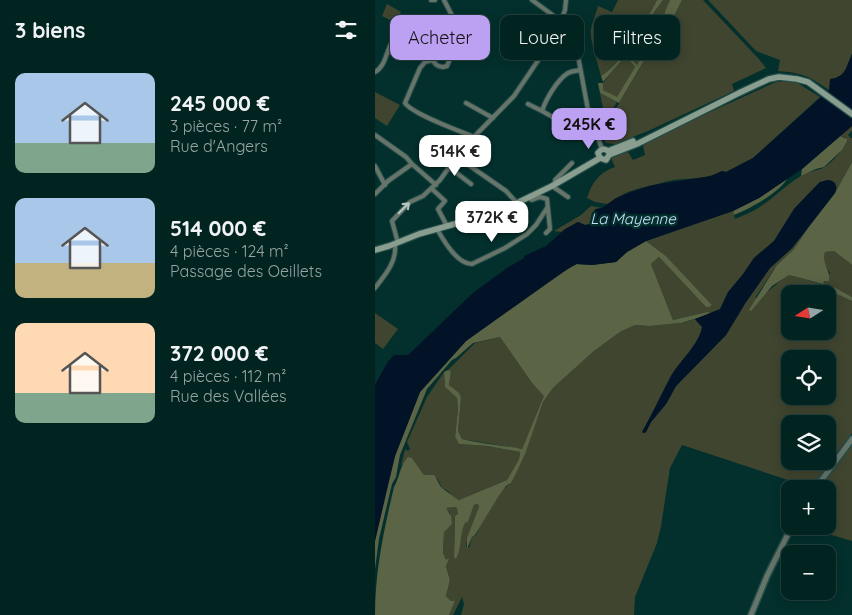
<!DOCTYPE html>
<html lang="fr">
<head>
<meta charset="utf-8">
<style>
	body { margin:0; font-family:Quicksand,sans-serif; background:#0c2c2a; color:#f1f3f6; height:100vh; display:flex; flex-direction:column; font-size:19px; white-space:nowrap }
	* { box-sizing:border-box; margin:0 }
	p { font-size:16px; color:#96a4a5 }
	.icon { flex:none; width:28px; height:28px; fill:none; stroke:currentColor; stroke-width:2; stroke-linecap:round; stroke-linejoin:round }
	.map { position:relative; flex:1; overflow:hidden }
	.drawer { display:flex; flex-direction:column; background:#022421; width:375px }
	.drawer>* { flex:none }
	.hud { position:absolute; left:15px; top:15px; width:386px; height:45px; display:flex; gap:10px }
	.needle { width:32px; rotate:258deg }
	.fabs { position:absolute; left:406px; top:285px; display:grid; gap:10px }
	.fabs a { display:grid; place-items:center; width:55px; height:55px; border-radius:10px; background:#022421; box-shadow:0 2px 12px #0003,0 0 0 1px #23413f; font-size:25px }
	.price { position:absolute; translate:-50% -42px; padding:0 11px; border-radius:10px; background:#fff; color:#222; font-size:16px; line-height:32px; filter:drop-shadow(0 1px 2px #0008) }
	.price::after { content:''; position:absolute; left:50%; top:30px; width:15px; height:11px; margin-left:-8px; background:inherit; clip-path:polygon(0 0,100% 0,50% 100%) }
	.price.active { background:#bca0f2; color:#111 }
	ul { padding:0; list-style:none }
	li { display:flex; align-items:center; gap:15px; height:125px; padding:0 15px }
	li span { display:grid; place-items:center; flex:none; width:140px; height:100px; border-radius:10px; color:#555 }
	li>.icon { margin-inline-start:auto }
	span .icon { width:60px; height:60px; fill:#fffc; stroke-width:1 }
	li b { font-size:21px }
	h2 { display:flex; justify-content:space-between; align-items:center; height:60px; padding:0 15px; font-size:21px }
	.pill { padding:0 18px; border-radius:10px; background:#022421; box-shadow:0 2px 12px #0003,0 0 0 1px #23413f; font-size:18px; line-height:45px }
	.pill.active { background:#bca0f2; color:#111 }
	main { display:flex; flex:1; min-height:0 }
	.map>svg:first-child { display:block }
	.green { fill:#3f452f; fill-rule:evenodd }
	.forest { fill:#5b6445 }
	.water { fill:#021328 }
	.lines { fill:none; stroke-linecap:round; stroke-linejoin:round }
	.minor-casing { stroke:#244e4a; stroke-width:6 }
	.tertiary-casing { stroke:#244e4a; stroke-width:8 }
	.secondary-casing { stroke:#244e4a; stroke-width:8 }
	.minor { stroke:#67746a; stroke-width:4 }
	.tertiary { stroke:#67746a; stroke-width:5 }
	.secondary { stroke:#8a9e90; stroke-width:5.5 }
	.oneway { stroke:#b3c6c1 }
	.labels { text-anchor:middle; dominant-baseline:central; stroke-width:5; stroke-linejoin:round; paint-order:stroke }
	.water-label { font-size:15px; font-style:italic; fill:#c7e0fc; stroke:#03302c }
</style>
</head>
<body>
<main>
<section class="drawer">
<h2>3 biens<svg class="icon" aria-label="filters" viewBox="0 0 24 24"><path d="M4 7h16M4 17h16"/><circle cx="9" cy="7" r="2"/><circle cx="15" cy="17" r="2"/></svg></h2>
<ul>
<li><span style="background:linear-gradient(#a9c7e8 70%,#7fa58c 0)"><svg class="icon" aria-label="home" viewBox="0 0 24 24"><path d="M3 11l9-7 9 7M6 9v11h12V9"/></svg></span><div><b>245 000 €</b><p>3 pièces · 77 m²</p><p>Rue d'Angers</p></div></li>
<li><span style="background:linear-gradient(#a9c7e8 65%,#c2b280 0)"><svg class="icon" aria-label="home" viewBox="0 0 24 24"><path d="M3 11l9-7 9 7M6 9v11h12V9"/></svg></span><div><b>514 000 €</b><p>4 pièces · 124 m²</p><p>Passage des Oeillets</p></div></li>
<li><span style="background:linear-gradient(#ffd9b3 70%,#7fa58c 0)"><svg class="icon" aria-label="home" viewBox="0 0 24 24"><path d="M3 11l9-7 9 7M6 9v11h12V9"/></svg></span><div><b>372 000 €</b><p>4 pièces · 112 m²</p><p>Rue des Vallées</p></div></li>
</ul>
</section>
<div class="map">
<svg width="477" height="615" viewBox="0 0 477 615">
	<rect width="100%" height="100%" fill="#03302c"/>
	<!-- green -->
	<path class="green" d="M 243,0 L 282,0 C 271,22 246,63 226,76 C 223,64 214,39 216,29 C 217,22 221,14 223,6 L 237,12 Z
		M 288,0 L 295,0 L 290,11 L 288,19 L 262,65 L 255,58 L 260,67 L 242,98 L 228,90 L 228,83 L 275,23 L 277,15 Z
		M 307,0 L 328,0 L 383,58 L 391,68 L 357,84 L 359,91 L 273,131 L 240,144 L 231,143 L 224,130 L 228,128 L 232,124 L 277,47 L 298,18 Z
		M 333,0 L 477,0 L 477,54 L 470,71 L 454,90 C 434,76 427,73 403,71 L 405,60 L 381,51 Z
		M 12,4 L 26,12 L 21,23 L 7,16 Z
		M 410,81 L 421,82 L 445,97 L 378,158 L 351,172 L 347,171 C 335,178 323,178 310,179 C 300,179 288,182 279,185 C 267,187 252,191 242,198 C 238,200 236,202 232,204 L 220,202 L 212,198 C 217,182 225,172 240,167 L 236,158 L 239,156 L 253,152 L 258,160 L 270,155 L 268,145 L 271,141 L 401,82 Z
		M 0,92 L 25,105 L 12,126 L 0,118 Z
		M 225,93 L 242,102 L 231,120 L 230,119 Z
		M 477,126 L 477,131 L 473,135 L 476,138 L 477,138 L 477,162 L 460,193 L 462,187 L 445,182 L 419,209 L 399,241 L 379,258 L 345,310 L 339,313 L 332,312 L 298,320 L 276,264 L 284,257 L 331,307 L 337,305 L 291,256 L 271,241 L 358,211 L 360,219 C 366,216 373,214 378,211 C 395,202 409,186 426,176 C 433,172 440,171 448,168 C 456,164 472,147 471,138 L 465,136 Z
		M 216,206 L 227,208 L 220,209 L 217,214 L 215,224 L 210,225 L 203,222 L 186,232 L 179,231 L 206,215 Z
		M 433,228 L 419,249 L 402,265 L 380,298 C 393,295 402,281 414,275 L 447,284 L 455,273 C 451,267 446,259 450,252 L 459,251 L 477,265 L 477,297 L 461,288 L 450,288 L 477,301 L 477,433 L 456,460 L 437,488 L 307,445 L 295,468 L 286,526 L 282,543 L 260,597 L 259,615 L 86,615 L 89,604 L 87,597 L 78,615 L 74,615 L 80,601 L 76,601 L 71,596 L 75,580 L 68,553 L 69,532 L 71,528 L 75,526 L 75,513 L 70,508 L 80,507 L 82,508 L 84,514 L 80,516 L 79,557 L 82,558 L 87,527 L 90,523 L 93,522 L 99,505 L 104,504 C 104,518 93,531 91,546 L 94,548 L 97,537 L 101,535 C 107,521 123,491 136,483 L 168,402 L 178,388 L 219,351 L 245,332 L 260,325 L 274,326 L 306,323 L 320,319 L 327,327 C 325,343 305,361 296,376 C 286,395 277,414 268,433 L 270,433 L 276,422 L 291,404 L 301,386 L 351,335 L 371,302 L 395,268 L 417,248 ZM 415,294 L 452,294 L 452,331 L 415,331 ZM 415,359 L 452,359 L 452,396 L 415,396 ZM 415,424 L 452,424 L 452,461 L 415,461 Z
		M 0,313 L 23,329 L 8,349 L 0,343 Z
		M 125,337 L 157,383 L 170,395 L 147,449 L 87,439 L 83,431 L 86,398 L 74,385 L 76,371 L 73,370 L 100,343 Z
		M 69,372 L 70,387 L 82,398 L 83,409 L 80,437 L 84,444 L 112,446 L 145,452 L 144,459 L 132,480 L 84,500 C 77,497 74,490 67,488 L 62,478 L 49,475 L 37,458 L 31,459 L 26,466 L 30,449 L 33,451 L 35,449 L 32,442 L 52,397 Z
		M 477,443 L 477,541 L 426,526 L 452,526 L 452,489 L 443,489 Z"/>
	<!-- forest -->
	<path class="forest" d="M 282,0 L 288,0 L 277,15 L 273,26 L 267,31 L 246,61 L 228,82 L 226,76 C 248,62 270,23 282,0 Z
		M 295,0 L 307,0 L 298,18 L 277,47 L 244,103 L 225,93 L 223,83 L 228,83 L 228,90 L 242,97 L 260,67 L 254,59 L 255,58 L 262,65 L 288,20 L 290,11 Z
		M 465,136 L 472,139 L 472,141 L 467,150 L 449,167 L 441,169 L 426,176 L 427,169 Z
		M 477,162 L 477,265 L 459,251 L 450,252 C 446,263 456,270 454,281 L 449,281 L 448,284 L 461,288 L 477,297 L 477,301 L 449,288 L 448,284 L 414,275 L 397,286 L 376,311 L 374,310 L 402,265 L 419,249 L 433,228 L 460,193 Z
		M 412,179 C 404,193 374,209 359,215 L 358,211 L 384,198 Z
		M 271,241 L 291,256 L 337,305 L 334,307 L 331,307 L 284,257 L 276,264 L 298,320 L 332,312 L 339,313 L 306,323 L 274,326 L 260,325 L 245,332 L 219,351 L 178,388 L 168,402 L 150,454 L 142,471 L 136,483 L 131,486 L 123,497 L 100,535 L 97,537 L 92,549 L 92,538 L 104,507 L 103,504 L 99,505 L 93,522 L 90,523 C 84,534 87,549 81,559 L 79,557 L 80,516 L 83,514 L 82,508 L 80,507 L 71,508 L 76,516 L 77,524 L 69,532 L 68,553 L 71,560 L 74,558 L 71,566 L 75,580 L 71,596 L 76,601 L 80,601 L 74,615 L 0,615 C 0,571 9,529 19,487 C 25,477 25,464 33,457 L 37,458 L 49,475 L 59,475 C 62,478 63,483 66,487 C 67,488 82,499 84,500 L 132,480 L 144,459 L 145,452 L 112,446 L 84,444 L 80,437 L 83,409 L 82,398 L 70,387 L 69,372 L 73,370 L 76,371 L 74,385 L 84,393 L 86,398 L 83,431 L 87,439 C 106,444 127,445 147,449 L 169,396 L 157,383 L 125,337 L 98,343 L 81,358 L 77,360 L 52,389 L 25,455 L 21,477 L 17,484 L 4,539 L 0,569 L 0,541 L 11,491 L 20,456 L 45,392 L 91,341 L 174,281 L 201,264 L 217,265 L 241,262 L 252,252 Z"/>
	<!-- water -->
	<path class="water" d="M 477,54 L 477,126 L 427,169 L 384,198 L 358,211 L 271,241 L 252,252 L 241,262 L 217,265 L 202,264 L 194,268 L 91,341 L 45,392 L 20,456 L 0,541 L 0,385 L 12,363 L 19,355 L 33,355 L 98,293 L 132,268 L 149,258 L 149,256 L 171,246 L 190,229 L 203,222 L 210,225 L 215,224 L 217,214 L 221,209 L 227,208 L 241,198 L 256,192 L 278,185 L 336,176 L 347,171 L 351,172 L 378,158 L 454,90 L 455,79 C 471,77 471,67 477,54 Z
		M 452,180 C 460,180 463,185 460,193 L 417,248 L 395,268 L 371,302 L 351,335 L 301,386 L 291,404 L 276,422 L 271,432 L 268,433 L 267,432 C 277,414 286,395 296,376 C 305,361 325,343 327,327 L 320,319 L 345,309 L 353,292 L 368,274 L 379,258 L 399,241 L 419,209 L 438,189 L 445,182 Z"/>
	<g class="lines">
		<!-- minor casing -->
		<g class="minor-casing">
			<path id="minor" d="M 56,0 L 60,0
				M 157,0 L 183,19
				M 187,18 L 190,10 L 191,0
				M 183,21 L 183,31
				M 187,22 L 188,30 L 198,45 L 204,61 L 213,110 L 227,149
				M 84,29 L 89,29 L 100,34 L 104,26 L 99,23 L 90,27 L 89,29
				M 57,60 L 50,62 L 45,68 L 30,103 C 37,114 85,131 99,137
				M 0,72 C 15,64 10,37 28,34 L 53,45 C 58,54 55,66 68,67 L 72,66 L 85,35 L 84,29 L 69,0
				M 91,103 L 118,118
				M 153,104 L 167,111
				M 183,120 L 167,111 C 171,99 182,80 193,73 C 197,71 201,71 205,70
				M 0,135 L 31,157 L 37,164 L 61,185
				M 82,157 L 131,191 L 142,203
				M 0,166 L 10,185
				M 75,168 L 96,184
				M 181,183 L 180,180 L 197,163
				M 177,186 L 193,197
				M 57,189 L 70,201 L 63,209 L 72,226
				M 0,194 L 13,181 L 37,164
				M 154,198 L 157,200 L 165,197 L 172,199 L 175,229 L 171,233
				M 62,229 C 69,241 82,264 97,264 L 130,248 L 152,234 L 161,225 L 172,208
				M 23,243 L 17,221 L 35,202 L 48,196 L 65,180 L 88,148 L 139,96 L 183,31
				M 0,288 C 10,275 22,262 20,244"/>
		</g>
		<!-- tertiary casing -->
		<g class="tertiary-casing">
			<path id="tertiary" d="M 440,489 L 477,439
				M 376,615 L 392,576 L 417,526"/>
		</g>
		<!-- secondary casing -->
		<g class="secondary-casing">
			<path id="secondary" d="M 225,158 L 231,160 L 234,155 L 262,144 L 366,92 L 394,79 L 404,77 L 422,79 L 433,82 L 477,114
				M 225,158 L 223,153 C 226,149 229,148 233,151 L 258,141
				M 0,250 L 14,246 L 44,234 L 108,216 L 144,202 L 177,186 L 225,158"/>
		</g>
		<!-- minor -->
		<use href="#minor" class="minor"/>
		<!-- tertiary -->
		<use href="#tertiary" class="tertiary"/>
		<!-- secondary -->
		<use href="#secondary" class="secondary"/>
	</g>
	<!-- one-way arrows -->
	<defs><path id="oneway-shaft" d="M-6 0H5M1.5-3L5.5 0L1.5 3" fill="none" stroke-width="1.6" stroke-linecap="round" stroke-linejoin="round" transform="scale(1.25)"/></defs>
	<use class="oneway" href="#oneway-shaft" transform="translate(29 208) rotate(-45)"/>
	<g class="labels">
		<!-- water labels -->
		<g class="water-label">
			<text x="258" y="218">La Mayenne</text>
		</g>
	</g>
</svg>
<div class="fabs">
<a><svg class="needle" viewBox="-14 -14 28 28"><path d="M0-13l5 13h-10z" fill="#e53935"/><path d="M0 13l5-13h-10z" fill="#96a4a5"/></svg></a>
<a><svg class="icon" aria-label="locate" viewBox="0 0 24 24"><circle cx="12" cy="12" r="6"/><path d="M12 2v4M12 18v4M2 12h4M18 12h4"/></svg></a>
<a><svg class="icon" aria-label="layers" viewBox="0 0 24 24"><path d="M12 4l9 5-9 5-9-5zM3 14l9 5 9-5"/></svg></a>
<a>+</a>
<a>−</a>
</div>
<b class="price active" style="left:214px;top:150px">245K €</b>
<b class="price" style="left:80px;top:177px">514K €</b>
<b class="price" style="left:117px;top:243px">372K €</b>
<div class="hud">
<a class="pill active">Acheter</a>
<a class="pill">Louer</a>
<a class="pill">Filtres</a>
</div>
</div>
</main>
</body>
</html>
